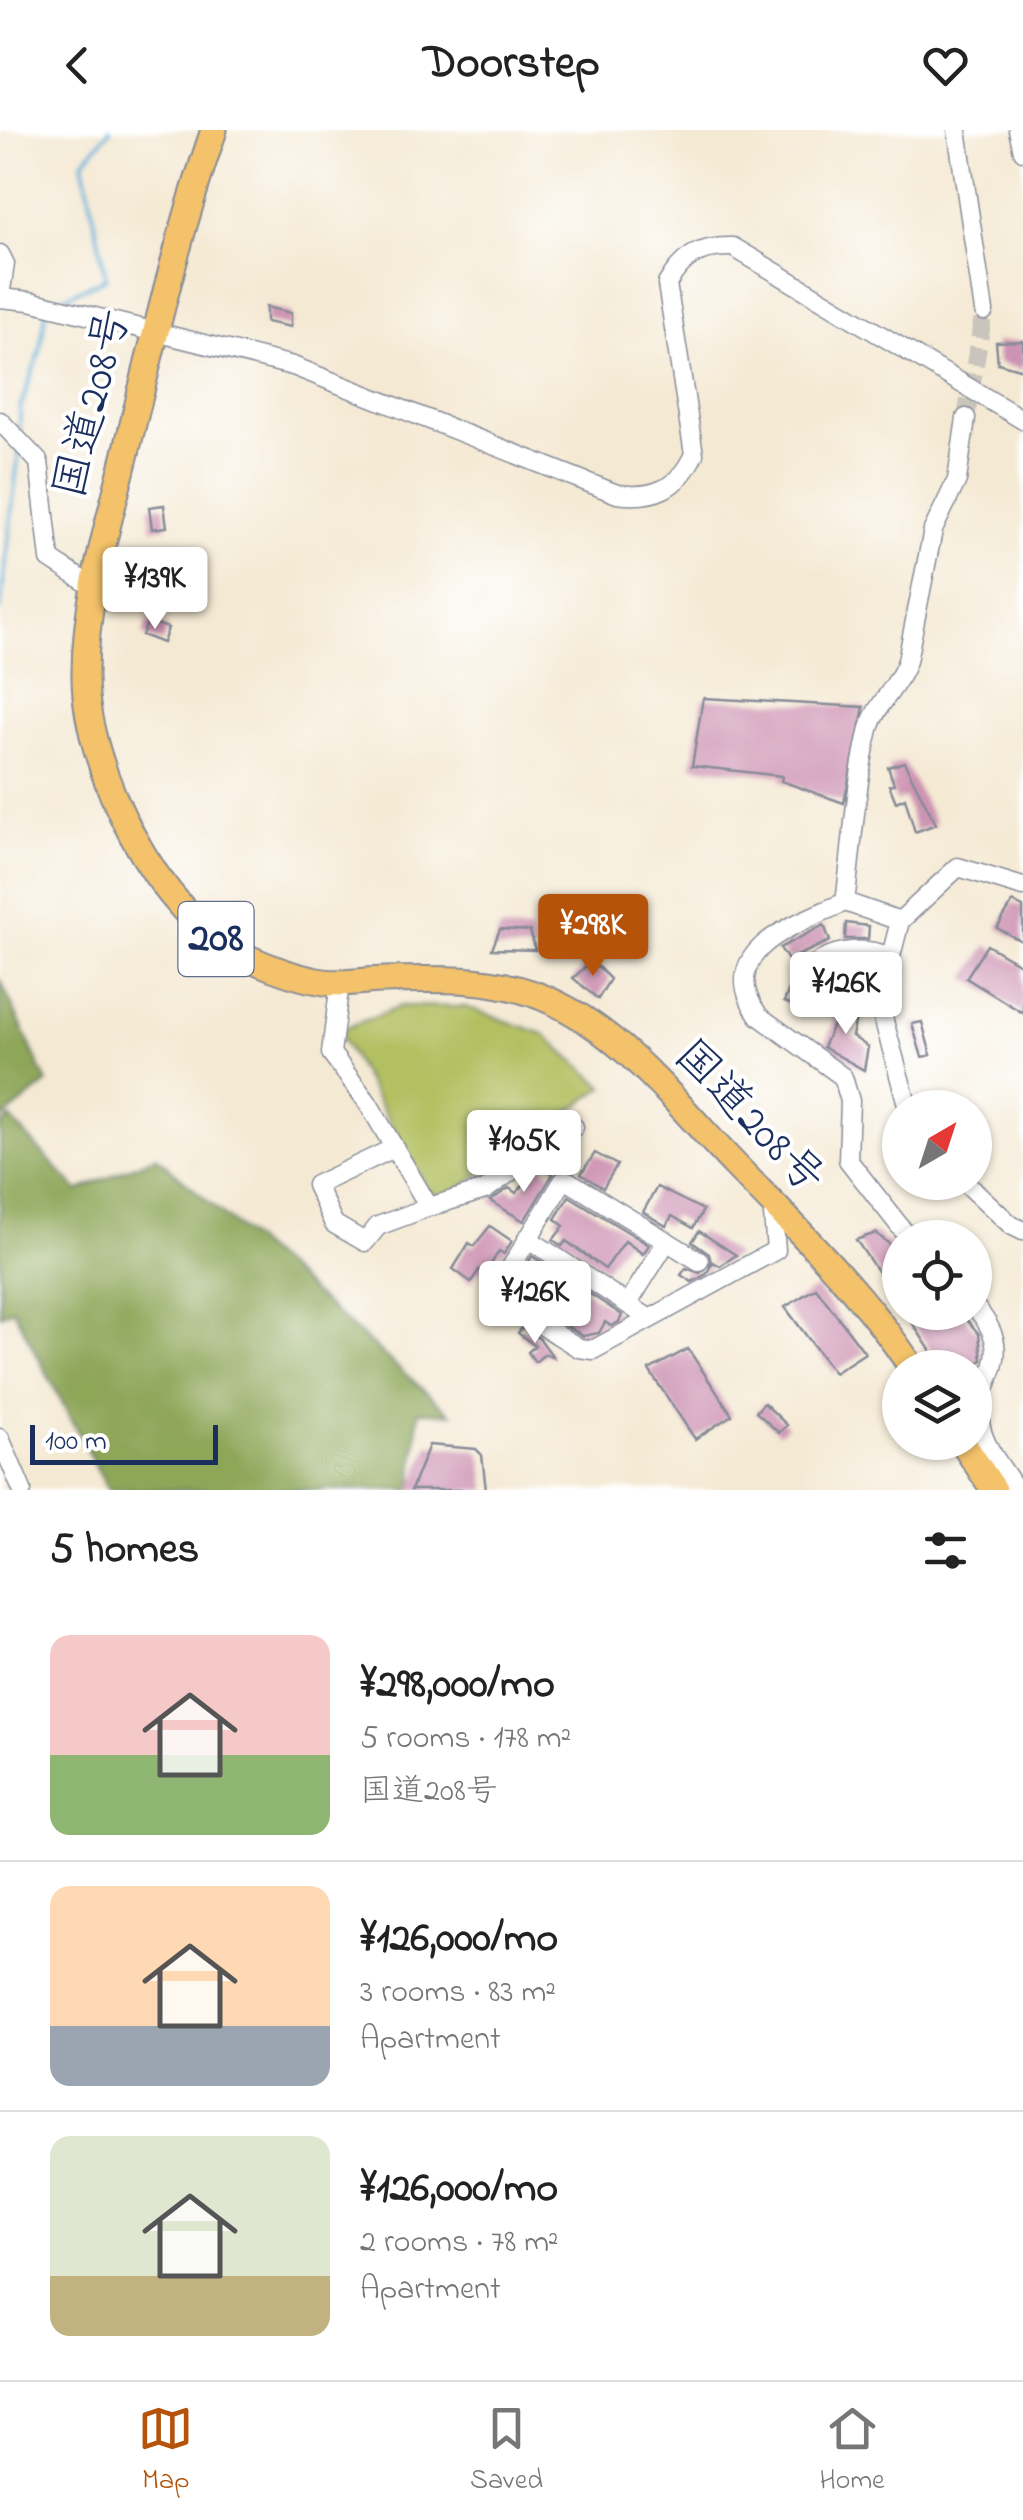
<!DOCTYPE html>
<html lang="en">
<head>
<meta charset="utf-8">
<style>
	body { margin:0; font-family:"Indie Flower","Klee One",sans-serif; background:#f2f2f2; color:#222; height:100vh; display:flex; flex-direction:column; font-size:38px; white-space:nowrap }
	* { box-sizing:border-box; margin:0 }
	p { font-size:32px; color:#767676 }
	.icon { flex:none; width:55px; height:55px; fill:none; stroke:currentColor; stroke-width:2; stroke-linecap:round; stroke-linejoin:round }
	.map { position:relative; height:1360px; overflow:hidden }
	.side { display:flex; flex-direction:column; background:#fff; flex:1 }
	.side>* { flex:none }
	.needle { width:65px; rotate:39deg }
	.tools { position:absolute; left:882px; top:960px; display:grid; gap:20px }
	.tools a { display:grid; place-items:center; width:110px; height:110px; border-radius:50%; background:#fff; box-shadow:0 2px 8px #0004; font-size:50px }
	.scale { position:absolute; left:30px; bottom:25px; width:188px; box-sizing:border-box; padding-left:10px; border:5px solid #1b2f5e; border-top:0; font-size:28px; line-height:35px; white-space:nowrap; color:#1b2f5e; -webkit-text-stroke:8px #fff; paint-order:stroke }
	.price { position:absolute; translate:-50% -85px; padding:0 22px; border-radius:10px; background:#fff; color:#222; font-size:32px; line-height:65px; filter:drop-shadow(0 2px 5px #0008) }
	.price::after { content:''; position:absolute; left:50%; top:60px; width:30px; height:22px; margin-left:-15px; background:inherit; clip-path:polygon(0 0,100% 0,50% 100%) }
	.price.on { background:#b45309; color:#fff }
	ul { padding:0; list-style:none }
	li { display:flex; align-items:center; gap:30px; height:250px; padding:0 50px }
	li+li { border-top:2px solid #e0e0e0 }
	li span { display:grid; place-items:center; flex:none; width:280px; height:200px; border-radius:20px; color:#555 }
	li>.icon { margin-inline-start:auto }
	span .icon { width:120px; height:120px; fill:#fffc; stroke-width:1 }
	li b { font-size:42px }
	h2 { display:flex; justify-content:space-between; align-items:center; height:120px; padding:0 50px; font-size:42px }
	header { display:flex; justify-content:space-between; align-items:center; height:130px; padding:0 50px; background:#fff; font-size:45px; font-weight:700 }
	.tabs { display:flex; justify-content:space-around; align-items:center; height:140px; border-top:2px solid #e0e0e0; background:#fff; font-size:28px; color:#767676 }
	.tabs a { display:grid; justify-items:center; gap:5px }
	.tabs .on { color:#b45309 }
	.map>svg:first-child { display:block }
	.green { fill:#b3c062; stroke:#677860; stroke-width:2.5 }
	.forest { fill:#8ea658; stroke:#546a5b; stroke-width:2.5 }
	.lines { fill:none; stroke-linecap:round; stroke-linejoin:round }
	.stream { stroke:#5daed7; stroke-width:4 }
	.building { fill:#cd93b2 }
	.minor-tunnel { stroke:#c9c4bc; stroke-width:18; stroke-dasharray:18 9; stroke-linecap:butt }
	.minor-casing { stroke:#888c98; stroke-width:21 }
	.highway-casing { stroke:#888c98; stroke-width:29 }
	.minor { stroke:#fff; stroke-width:18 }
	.highway { stroke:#f3c26a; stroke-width:25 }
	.labels { text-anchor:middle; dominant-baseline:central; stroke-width:8; stroke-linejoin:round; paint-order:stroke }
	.shield { fill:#fff; stroke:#5f6d8e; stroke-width:2.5 }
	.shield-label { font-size:42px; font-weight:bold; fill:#1b2f5e }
	.street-label { font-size:45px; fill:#1b2f5e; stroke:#fff }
</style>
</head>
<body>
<header><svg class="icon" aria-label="back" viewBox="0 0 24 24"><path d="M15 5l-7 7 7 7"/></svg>Doorstep<svg class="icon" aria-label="heart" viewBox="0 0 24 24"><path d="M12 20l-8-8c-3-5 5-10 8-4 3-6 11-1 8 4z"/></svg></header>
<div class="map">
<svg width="1023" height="1360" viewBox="0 0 1023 1360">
	<rect width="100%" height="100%" fill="#fff"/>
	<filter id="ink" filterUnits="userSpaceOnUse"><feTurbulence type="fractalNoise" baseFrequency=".01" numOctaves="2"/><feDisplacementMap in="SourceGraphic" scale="20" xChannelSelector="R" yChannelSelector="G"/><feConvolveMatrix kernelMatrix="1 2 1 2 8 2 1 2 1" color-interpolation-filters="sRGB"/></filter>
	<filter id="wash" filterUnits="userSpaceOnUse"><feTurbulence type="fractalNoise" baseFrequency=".0048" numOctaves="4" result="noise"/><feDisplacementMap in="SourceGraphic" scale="40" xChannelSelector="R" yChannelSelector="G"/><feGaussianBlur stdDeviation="2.25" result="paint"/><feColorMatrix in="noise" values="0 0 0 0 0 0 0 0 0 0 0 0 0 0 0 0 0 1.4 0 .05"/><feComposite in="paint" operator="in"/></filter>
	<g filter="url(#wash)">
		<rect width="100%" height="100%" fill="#f4e9d3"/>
		<!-- green -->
		<path class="green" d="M 401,876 L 466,877 L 544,904 L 604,957 L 443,1070 L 427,1059 L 338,901 Z"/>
		<!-- forest -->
		<path class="forest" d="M 0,849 L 47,953 L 0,991 Z
			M 10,988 L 78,1061 L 156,1026 L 451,1284 L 419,1281 L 412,1360 L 108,1360 L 13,1179 L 0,1185 L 0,997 Z"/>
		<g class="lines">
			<!-- stream -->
			<path class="stream" d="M 56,171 L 106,148 L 83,32 L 110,0
				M 20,301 L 20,278 L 40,221 L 46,181
				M 0,480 L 19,321"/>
		</g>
		<g id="blocks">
			<!-- building -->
			<path class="building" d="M 266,177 L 291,183 L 291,197 L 266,192 Z
				M 1023,211 L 1023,240 L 998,233 L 996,212 Z
				M 164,375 L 167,397 L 152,399 L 149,377 Z
				M 148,491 L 168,498 L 163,513 L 142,505 Z
				M 703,568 L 864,577 L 844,673 L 781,651 L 782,646 L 692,636 Z
				M 904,632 L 936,694 L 915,702 L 905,668 L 896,672 L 889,655 L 894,654 L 888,637 Z
				M 1013,772 L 1023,777 L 1023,812 L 997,798 Z
				M 846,793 L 869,796 L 868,809 L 845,809 Z
				M 824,795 L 830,811 L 788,830 L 780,818 Z
				M 500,799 L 530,801 L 535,820 L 492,819 Z
				M 987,815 L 1023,836 L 1023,883 L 966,848 Z
				M 592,831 L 610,849 L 598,869 L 573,848 Z
				M 846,834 L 876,835 L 870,858 L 833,848 L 835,838 L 840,836 L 842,842 Z
				M 791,854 L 810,867 L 806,880 L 784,872 Z
				M 833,874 L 858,880 L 852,906 L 868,917 L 864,940 L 823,917 L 836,888 L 829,886 Z
				M 922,892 L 931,925 L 922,927 L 912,894 Z
				M 595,1023 L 617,1035 L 603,1058 L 581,1044 Z
				M 541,1036 L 553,1044 L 524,1091 L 490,1071 L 509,1058 L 516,1063 Z
				M 657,1057 L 703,1080 L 693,1098 L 672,1086 L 666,1096 L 643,1082 Z
				M 569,1066 L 649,1115 L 643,1124 L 625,1111 L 605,1139 L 566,1111 L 562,1116 L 553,1110 L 564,1096 L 555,1089 Z
				M 490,1096 L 512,1111 L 504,1124 L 499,1121 L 485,1144 L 479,1140 L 471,1152 L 453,1139 L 469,1113 L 474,1116 Z
				M 699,1101 L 736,1125 L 720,1136 L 713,1132 L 706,1144 L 692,1152 L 681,1145 L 686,1138 L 700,1143 L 711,1132 L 709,1124 L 692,1112 Z
				M 876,1103 L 900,1123 L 900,1175 L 856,1110 Z
				M 532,1126 L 622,1185 L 619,1192 L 611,1196 L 605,1192 L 599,1203 L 583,1206 L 511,1162 Z
				M 816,1158 L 865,1223 L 834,1243 L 785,1177 Z
				M 905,1182 L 960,1182 L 979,1204 L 982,1230 L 968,1238 L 942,1238 Z
				M 522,1198 L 540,1209 L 553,1227 L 545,1224 L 535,1232 L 528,1222 L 535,1216 L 518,1203 Z
				M 688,1219 L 732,1285 L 695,1309 L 649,1240 Z
				M 764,1273 L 787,1295 L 779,1303 L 756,1282 Z
				M 429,1315 L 476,1319 L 482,1325 L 486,1360 L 411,1360 Z"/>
		</g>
	</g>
	<g filter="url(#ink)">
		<use href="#blocks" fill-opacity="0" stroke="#888c98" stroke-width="2.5"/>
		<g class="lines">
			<!-- minor-tunnel -->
			<path class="minor-tunnel" d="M 966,288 L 984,181"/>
			<!-- minor casing -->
			<g class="minor-casing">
				<path id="minor" d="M 957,0 L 984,181
					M 1018,0 L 1023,21
					M 0,124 L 5,134 L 0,166
					M 0,168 L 30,171 L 293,236 L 617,364 C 654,369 678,359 694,324 L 667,154 C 683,126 700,116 733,117 L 1023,290
					M 0,291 L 39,332 L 50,429 L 93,457
					M 845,772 C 853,714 855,656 869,599 C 876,574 899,556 907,531 L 933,400 L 957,350 L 966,288
					M 900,791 L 879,873 L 908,978
					M 340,852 L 331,923 L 368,973 L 429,1077 L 485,1060 L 574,997
					M 879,873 L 817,857 L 807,846 C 822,819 862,816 888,826
					M 394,1018 L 316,1055 L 334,1094 L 365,1112 L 378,1096 L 429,1077
					M 965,1052 L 1011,1095 L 1023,1101
					M 527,1108 L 650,1189
					M 909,1108 L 848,1030 L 850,971 L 843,947 L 759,886 C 711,820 799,793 845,772 L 900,791 L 958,737 L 1023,757
					M 699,1131 L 568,1051 L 563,1051 L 496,1162 L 497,1168 L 579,1218 L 593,1220 L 776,1120 L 773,1085 L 779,1080
					M 629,1172 L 667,1111
					M 975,1177 C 1023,1231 971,1250 981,1297 C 985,1319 1005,1341 1016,1360
					M 0,1308 L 22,1360"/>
			</g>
			<!-- highway casing -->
			<g class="highway-casing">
				<path id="highway" d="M 214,0 C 177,107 152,217 125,327 C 107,399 84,473 85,548 C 86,639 158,785 242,825 C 268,837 295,848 324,852 C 344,855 365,850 385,850 C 433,849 485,847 531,863 C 616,892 675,973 735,1035 C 797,1099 863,1163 912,1238
					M 962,1312 L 994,1360"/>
			</g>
			<!-- minor -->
			<use href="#minor" class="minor"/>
			<!-- highway -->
			<use href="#highway" class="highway"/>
		</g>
	</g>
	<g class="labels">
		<!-- shield labels -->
		<rect class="shield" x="178.5" y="772" width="75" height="74" rx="8"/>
		<g class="shield-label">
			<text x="216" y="809">208</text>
		</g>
		<!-- street labels -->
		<g class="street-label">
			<text transform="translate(94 274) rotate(-76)">国道208号</text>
			<text transform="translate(748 988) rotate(46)">国道208号</text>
		</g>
	</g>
</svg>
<div class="tools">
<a><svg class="needle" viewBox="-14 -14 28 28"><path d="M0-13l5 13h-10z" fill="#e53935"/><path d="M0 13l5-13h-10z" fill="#767676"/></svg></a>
<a><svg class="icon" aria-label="locate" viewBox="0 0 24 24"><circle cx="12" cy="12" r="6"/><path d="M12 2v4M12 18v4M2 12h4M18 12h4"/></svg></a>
<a><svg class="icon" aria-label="layers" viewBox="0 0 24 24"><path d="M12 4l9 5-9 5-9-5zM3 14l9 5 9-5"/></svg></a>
</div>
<div class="scale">100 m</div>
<b class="price" style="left:155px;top:502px">¥139K</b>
<b class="price on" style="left:593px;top:849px">¥298K</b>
<b class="price" style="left:846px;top:907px">¥126K</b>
<b class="price" style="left:524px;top:1065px">¥105K</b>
<b class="price" style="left:535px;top:1216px">¥126K</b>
</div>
<section class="side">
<h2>5 homes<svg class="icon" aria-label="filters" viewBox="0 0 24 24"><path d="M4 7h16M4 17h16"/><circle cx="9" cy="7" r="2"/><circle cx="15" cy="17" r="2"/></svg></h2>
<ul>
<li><span style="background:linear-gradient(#f6c9c9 60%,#8fb573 0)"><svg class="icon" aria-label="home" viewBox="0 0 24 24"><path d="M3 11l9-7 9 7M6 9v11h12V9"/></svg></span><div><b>¥298,000/mo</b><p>5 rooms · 178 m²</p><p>国道208号</p></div></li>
<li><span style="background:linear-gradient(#ffd9b3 70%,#9aa5b1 0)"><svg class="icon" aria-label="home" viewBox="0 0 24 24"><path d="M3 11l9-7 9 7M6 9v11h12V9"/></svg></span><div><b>¥126,000/mo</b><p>3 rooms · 83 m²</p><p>Apartment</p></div></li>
<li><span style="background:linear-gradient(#dfe7d0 70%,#c2b280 0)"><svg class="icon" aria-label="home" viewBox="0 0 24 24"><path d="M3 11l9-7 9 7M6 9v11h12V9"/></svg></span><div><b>¥126,000/mo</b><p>2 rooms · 78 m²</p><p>Apartment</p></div></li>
</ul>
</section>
<nav class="tabs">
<a class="on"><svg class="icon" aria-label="map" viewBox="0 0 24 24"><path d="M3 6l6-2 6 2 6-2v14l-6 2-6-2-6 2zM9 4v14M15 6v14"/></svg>Map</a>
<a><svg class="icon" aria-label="saved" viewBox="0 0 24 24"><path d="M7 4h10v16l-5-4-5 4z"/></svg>Saved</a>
<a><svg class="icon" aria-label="home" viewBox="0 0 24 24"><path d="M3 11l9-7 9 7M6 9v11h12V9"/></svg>Home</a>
</nav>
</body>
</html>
